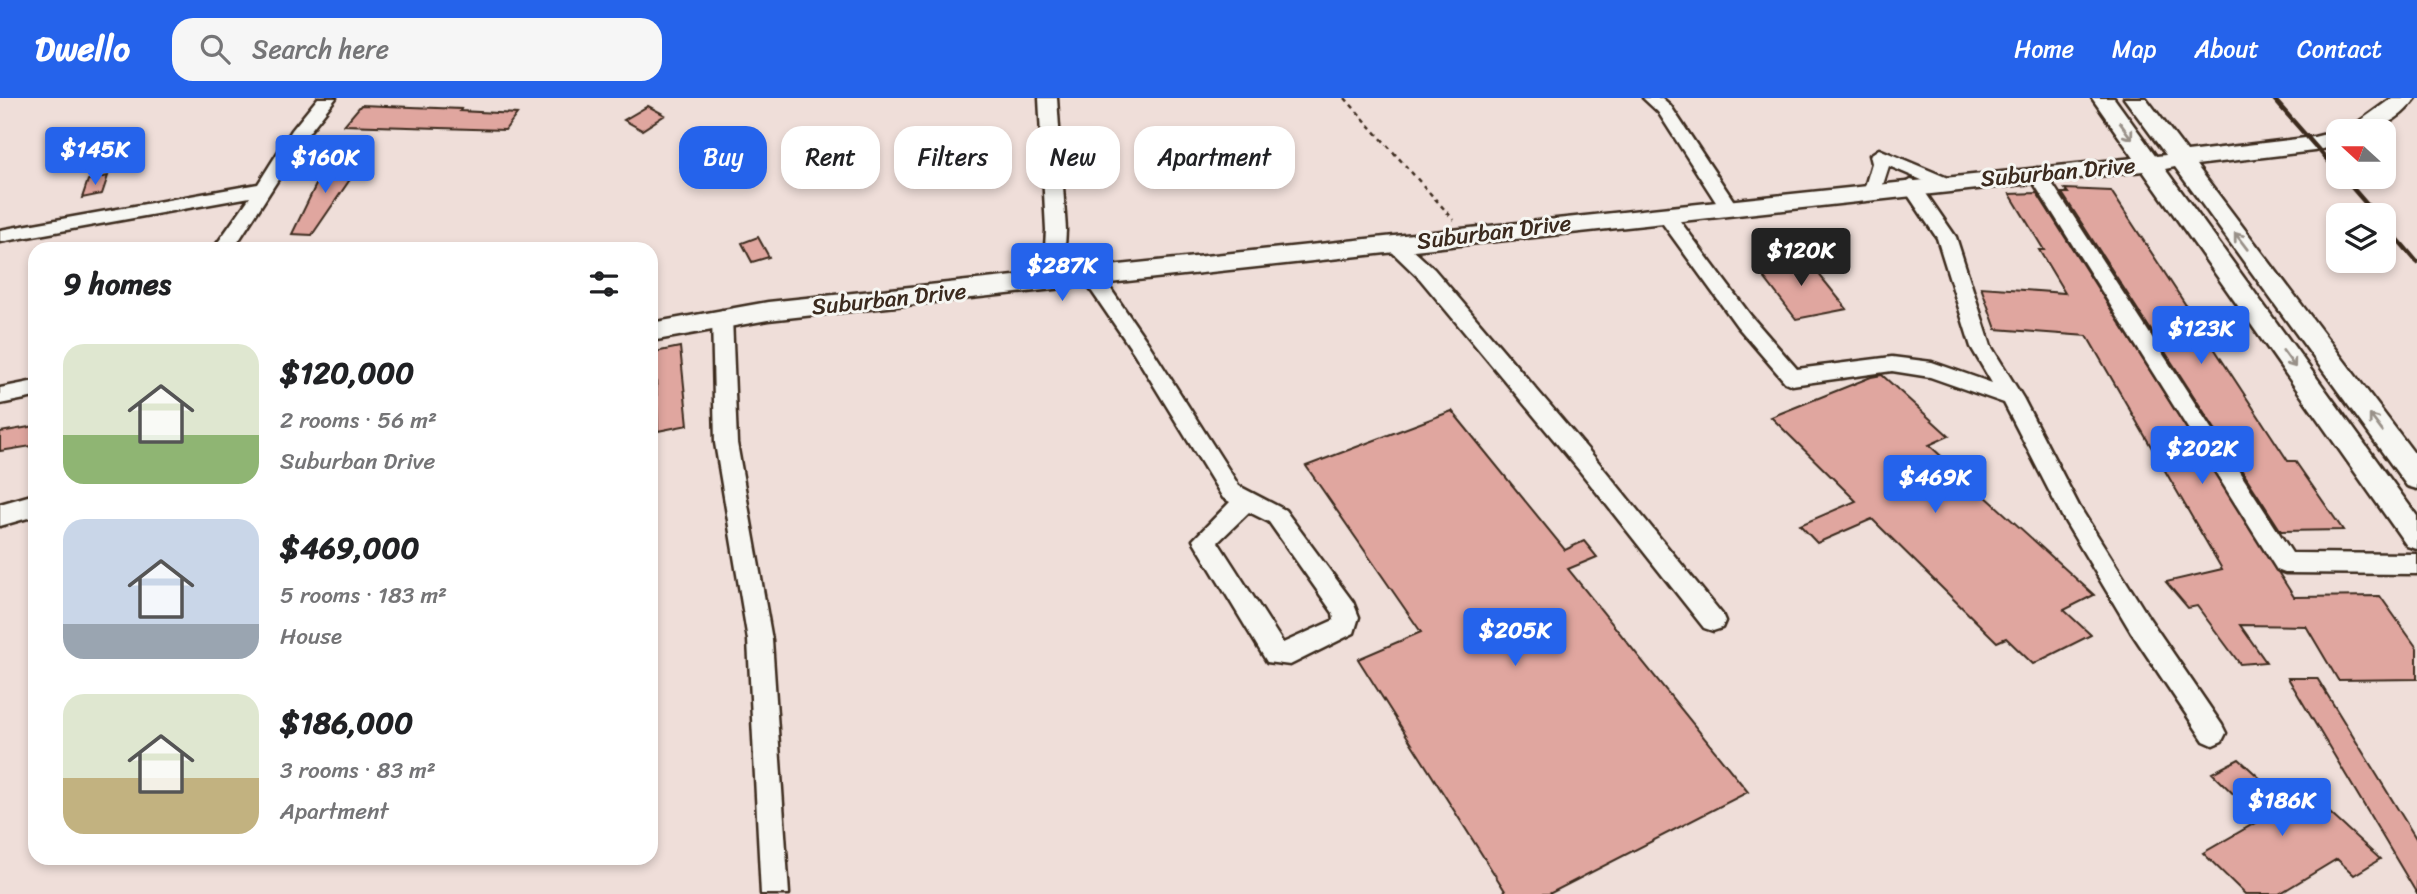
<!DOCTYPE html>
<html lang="en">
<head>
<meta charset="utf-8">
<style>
	body { margin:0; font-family:Sriracha,sans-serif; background:#f6f6f6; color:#202124; height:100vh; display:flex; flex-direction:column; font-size:26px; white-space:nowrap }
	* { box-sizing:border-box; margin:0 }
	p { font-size:23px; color:#757577 }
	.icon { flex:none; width:38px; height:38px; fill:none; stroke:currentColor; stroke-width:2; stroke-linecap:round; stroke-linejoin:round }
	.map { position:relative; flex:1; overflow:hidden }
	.panel { position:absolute; left:28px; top:144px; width:630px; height:623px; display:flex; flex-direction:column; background:#fff; border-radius:21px; box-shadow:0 4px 10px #0003 }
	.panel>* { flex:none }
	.hud { position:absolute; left:679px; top:28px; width:665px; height:63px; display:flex; gap:14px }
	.needle { width:46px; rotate:291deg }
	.fabs { position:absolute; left:2326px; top:21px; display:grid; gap:14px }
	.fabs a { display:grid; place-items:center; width:70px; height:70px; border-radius:14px; background:#fff; box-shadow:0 4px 10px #0003; font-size:35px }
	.price { position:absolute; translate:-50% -60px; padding:0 16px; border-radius:7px; background:#2563eb; color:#fff; font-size:23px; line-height:46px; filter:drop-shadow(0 2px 4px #0008) }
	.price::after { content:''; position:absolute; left:50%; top:42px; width:21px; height:16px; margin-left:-10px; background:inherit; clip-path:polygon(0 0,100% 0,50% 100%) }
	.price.current { background:#222; color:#fff }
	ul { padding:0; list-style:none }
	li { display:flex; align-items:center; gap:21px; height:175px; padding:0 35px }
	li span { display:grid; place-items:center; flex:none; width:196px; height:140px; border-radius:21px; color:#555 }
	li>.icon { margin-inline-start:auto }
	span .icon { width:84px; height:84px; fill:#fffc; stroke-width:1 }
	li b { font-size:30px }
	h2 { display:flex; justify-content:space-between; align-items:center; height:84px; padding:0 35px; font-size:30px }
	.chip { padding:0 24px; border-radius:21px; background:#fff; box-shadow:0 4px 10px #0003; font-size:24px; line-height:63px }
	.chip.current { background:#2563eb; color:#fff }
	header { display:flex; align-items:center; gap:42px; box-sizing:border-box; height:98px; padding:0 35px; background:#2563eb; color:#fff }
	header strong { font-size:33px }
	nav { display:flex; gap:38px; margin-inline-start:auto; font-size:24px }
	.search { width:490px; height:63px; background:#f6f6f6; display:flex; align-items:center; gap:18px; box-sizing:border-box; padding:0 24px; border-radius:21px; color:#757577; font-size:26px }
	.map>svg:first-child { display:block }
	.building { fill:#e0a69f; stroke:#3b2a1e; stroke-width:2 }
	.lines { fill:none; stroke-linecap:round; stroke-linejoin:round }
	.minor-casing { stroke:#3b2a1e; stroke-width:5 }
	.major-casing { stroke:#3b2a1e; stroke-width:5 }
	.path { stroke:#3b2a1e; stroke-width:2.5; stroke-dasharray:4.5 4.5; stroke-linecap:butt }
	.minor { fill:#f6f6f2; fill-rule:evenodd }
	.major { fill:#f6f6f2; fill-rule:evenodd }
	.rail { stroke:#3b2a1e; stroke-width:4.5 }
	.oneway { stroke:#989088 }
	.labels { text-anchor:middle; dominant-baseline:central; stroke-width:6; stroke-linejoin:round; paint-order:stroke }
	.street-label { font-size:23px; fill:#3b2a1e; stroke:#f6f6f2 }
</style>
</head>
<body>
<header>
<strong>Dwello</strong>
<div class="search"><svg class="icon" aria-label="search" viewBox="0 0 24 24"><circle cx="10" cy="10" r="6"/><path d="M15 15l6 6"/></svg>Search here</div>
<nav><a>Home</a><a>Map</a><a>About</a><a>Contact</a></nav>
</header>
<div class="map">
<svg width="2417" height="796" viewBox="0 0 2417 796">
	<rect width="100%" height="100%" fill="#efded9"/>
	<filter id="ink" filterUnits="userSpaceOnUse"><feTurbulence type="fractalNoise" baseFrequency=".0143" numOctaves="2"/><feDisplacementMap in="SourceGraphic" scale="14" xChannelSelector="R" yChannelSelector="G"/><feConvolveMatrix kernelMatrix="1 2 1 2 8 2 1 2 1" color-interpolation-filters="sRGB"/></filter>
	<g filter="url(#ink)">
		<!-- building -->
		<path class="building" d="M 361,7 L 461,11 L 460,13 L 517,16 L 505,32 L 344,27 Z
			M 648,8 L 665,17 L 642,32 L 624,22 Z
			M 359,62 L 351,80 L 312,137 L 292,136 L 327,64 Z
			M 108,78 L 102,96 L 82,100 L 88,82 Z
			M 2065,91 L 2111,93 L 2288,363 L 2295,363 L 2343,432 L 2281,433 L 2062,95 L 2068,95 Z
			M 2037,95 L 2294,499 L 2380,498 L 2417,550 L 2417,581 L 2338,582 L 2306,528 L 2240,527 L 2266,564 L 2240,566 L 2197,508 L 2188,510 L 2166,484 L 2222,471 L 2087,238 L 1996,231 L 1981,189 L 2065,195 L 2039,152 L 2044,152 L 2010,96 Z
			M 758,139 L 769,159 L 752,164 L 742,145 Z
			M 1806,160 L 1847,211 L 1796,221 L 1756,169 Z
			M 680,249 L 688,327 L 658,333 L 655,254 Z
			M 1882,277 L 1949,338 L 1929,347 L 2094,497 L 2064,512 L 2091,537 L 2033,566 L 2006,540 L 1997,544 L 1872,421 L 1817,445 L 1800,427 L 1856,403 L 1771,319 L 1871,279 Z
			M 1452,313 L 1565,452 L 1584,443 L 1597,459 L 1568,471 L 1748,694 L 1549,796 L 1507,796 L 1358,561 L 1421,534 L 1306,368 Z
			M 35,328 L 32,348 L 0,353 L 0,334 Z
			M 2288,580 L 2317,580 L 2417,742 L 2417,796 Z
			M 2239,661 L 2288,706 L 2308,695 L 2380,761 L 2354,777 L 2337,761 L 2279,796 L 2245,796 L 2203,755 L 2260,722 L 2212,675 Z"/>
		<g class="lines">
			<!-- minor casing -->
			<g class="minor-casing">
				<path id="minor" d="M 318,0 L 336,0 L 306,38 L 234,150 L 214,150 L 250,99 L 0,144 L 0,132 L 258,86 L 292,32 Z
					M 1039,0 L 1057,0 L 1066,132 L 1063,183 L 1053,190 L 1043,183 L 1046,132 Z
					M 1643,0 L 1662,0 L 1670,7 L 1737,108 L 1735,112 L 1721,112 L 1658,14 Z
					M 1879,51 L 1950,81 L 1953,85 L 1950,89 L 1938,89 L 1889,68 L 1880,96 L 1866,96 L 1864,92 L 1872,65 L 1870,57 Z
					M 2037,70 L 2046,76 L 2292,455 L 2417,456 L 2417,476 L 2285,475 L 2277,472 L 2028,76 Z
					M 1911,82 L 1918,84 L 1956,139 L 1991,248 L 2023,300 L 2079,408 L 2149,520 L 2222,627 L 2226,635 L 2222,643 L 2213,647 L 2204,643 L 2131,534 L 2063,420 L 2004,305 L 1930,279 L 1892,273 L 1792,287 L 1785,284 L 1737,228 L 1655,115 L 1657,111 L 1671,111 L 1751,218 L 1797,271 L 1892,259 L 1932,264 L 1992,285 L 1971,249 L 1937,140 L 1902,88 Z
					M 1394,139 L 1401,141 L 1434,171 L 1595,360 L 1722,516 L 1725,523 L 1722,530 L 1713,533 L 1704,530 L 1579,372 L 1420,181 L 1387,149 L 1384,145 L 1387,141 Z
					M 1092,172 L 1099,174 L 1148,245 L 1239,388 L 1285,412 L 1353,504 L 1359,519 L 1354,535 L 1290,567 L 1267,564 L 1193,442 L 1230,404 L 1223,400 L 1134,255 L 1082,179 ZM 1249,414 L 1269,424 L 1333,515 L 1334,522 L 1283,545 L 1218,444 Z
					M 722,212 L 732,219 L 737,345 L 772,542 L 789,796 L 761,796 L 748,542 L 715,345 L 712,219 Z
					M 35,283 L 35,299 L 0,306 L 0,290 Z"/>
			</g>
			<!-- major casing -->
			<g class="major-casing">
				<path id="major" d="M 2092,0 L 2114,0 L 2156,58 L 2166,57 L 2124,0 L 2146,0 L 2187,54 L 2314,39 L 2338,33 L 2338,47 L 2314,53 L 2196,67 L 2417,359 L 2417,391 L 2407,388 L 2175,69 L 2165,71 L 2417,418 L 2417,451 L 2407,448 L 2143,73 L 768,222 L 651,243 L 651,225 L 768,204 L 2134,60 Z
					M 2392,0 L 2416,0 C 2398,25 2376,33 2346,33 Z
					M 35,396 L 35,418 L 0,428 L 0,406 Z"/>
			</g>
			<!-- path -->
			<path class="path" d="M 1345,0 L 1454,122"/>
			<!-- minor -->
			<use href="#minor" class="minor"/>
			<!-- major -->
			<use href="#major" class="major"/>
			<!-- rail -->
			<path class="rail" d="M 2273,0 L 2338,74
				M 2343,79 L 2376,117
				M 2384,125 L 2417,164"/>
		</g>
		<!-- one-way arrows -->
		<defs><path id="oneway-shaft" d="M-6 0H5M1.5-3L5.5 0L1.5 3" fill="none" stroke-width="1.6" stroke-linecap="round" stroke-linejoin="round" transform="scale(1.75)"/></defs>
		<g class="oneway">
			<use href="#oneway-shaft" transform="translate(2126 33) rotate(54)"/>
			<use href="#oneway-shaft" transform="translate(2241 143) rotate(-127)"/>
			<use href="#oneway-shaft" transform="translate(2289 261) rotate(54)"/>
			<use href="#oneway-shaft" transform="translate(2376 325) rotate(-127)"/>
		</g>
	</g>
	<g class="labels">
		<!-- street labels -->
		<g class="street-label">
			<text transform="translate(2058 74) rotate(-5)">Suburban Drive</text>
			<text transform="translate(1494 134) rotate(-7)">Suburban Drive</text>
			<text transform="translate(889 201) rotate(-6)">Suburban Drive</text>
		</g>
	</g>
</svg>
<div class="fabs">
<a><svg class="needle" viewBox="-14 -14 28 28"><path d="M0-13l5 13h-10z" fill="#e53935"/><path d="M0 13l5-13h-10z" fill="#757577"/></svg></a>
<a><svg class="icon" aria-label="layers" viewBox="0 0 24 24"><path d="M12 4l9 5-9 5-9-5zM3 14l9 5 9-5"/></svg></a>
</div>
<b class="price" style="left:95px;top:89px">$145K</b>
<b class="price" style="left:325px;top:97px">$160K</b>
<b class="price current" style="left:1801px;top:190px">$120K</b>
<b class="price" style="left:1062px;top:205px">$287K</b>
<b class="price" style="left:2201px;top:268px">$123K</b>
<b class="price" style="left:2202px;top:388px">$202K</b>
<b class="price" style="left:1935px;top:417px">$469K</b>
<b class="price" style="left:1515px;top:570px">$205K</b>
<b class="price" style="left:2282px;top:740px">$186K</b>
<div class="hud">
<a class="chip current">Buy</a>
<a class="chip">Rent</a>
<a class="chip">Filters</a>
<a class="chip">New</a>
<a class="chip">Apartment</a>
</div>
<section class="panel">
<h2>9 homes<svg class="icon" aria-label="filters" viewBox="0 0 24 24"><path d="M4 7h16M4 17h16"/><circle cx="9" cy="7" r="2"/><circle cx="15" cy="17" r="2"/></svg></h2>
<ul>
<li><span style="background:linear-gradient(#dfe7d0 65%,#8fb573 0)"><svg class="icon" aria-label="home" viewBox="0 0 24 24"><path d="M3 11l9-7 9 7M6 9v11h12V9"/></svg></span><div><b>$120,000</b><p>2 rooms · 56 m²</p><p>Suburban Drive</p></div></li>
<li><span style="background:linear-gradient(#c9d6e8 75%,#9aa5b1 0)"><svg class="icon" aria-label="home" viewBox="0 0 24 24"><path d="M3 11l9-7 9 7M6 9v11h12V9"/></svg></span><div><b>$469,000</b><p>5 rooms · 183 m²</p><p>House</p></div></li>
<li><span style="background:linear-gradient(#dfe7d0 60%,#c2b280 0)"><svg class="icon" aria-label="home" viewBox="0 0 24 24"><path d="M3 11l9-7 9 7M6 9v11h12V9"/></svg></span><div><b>$186,000</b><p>3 rooms · 83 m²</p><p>Apartment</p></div></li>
</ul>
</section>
</div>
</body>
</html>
